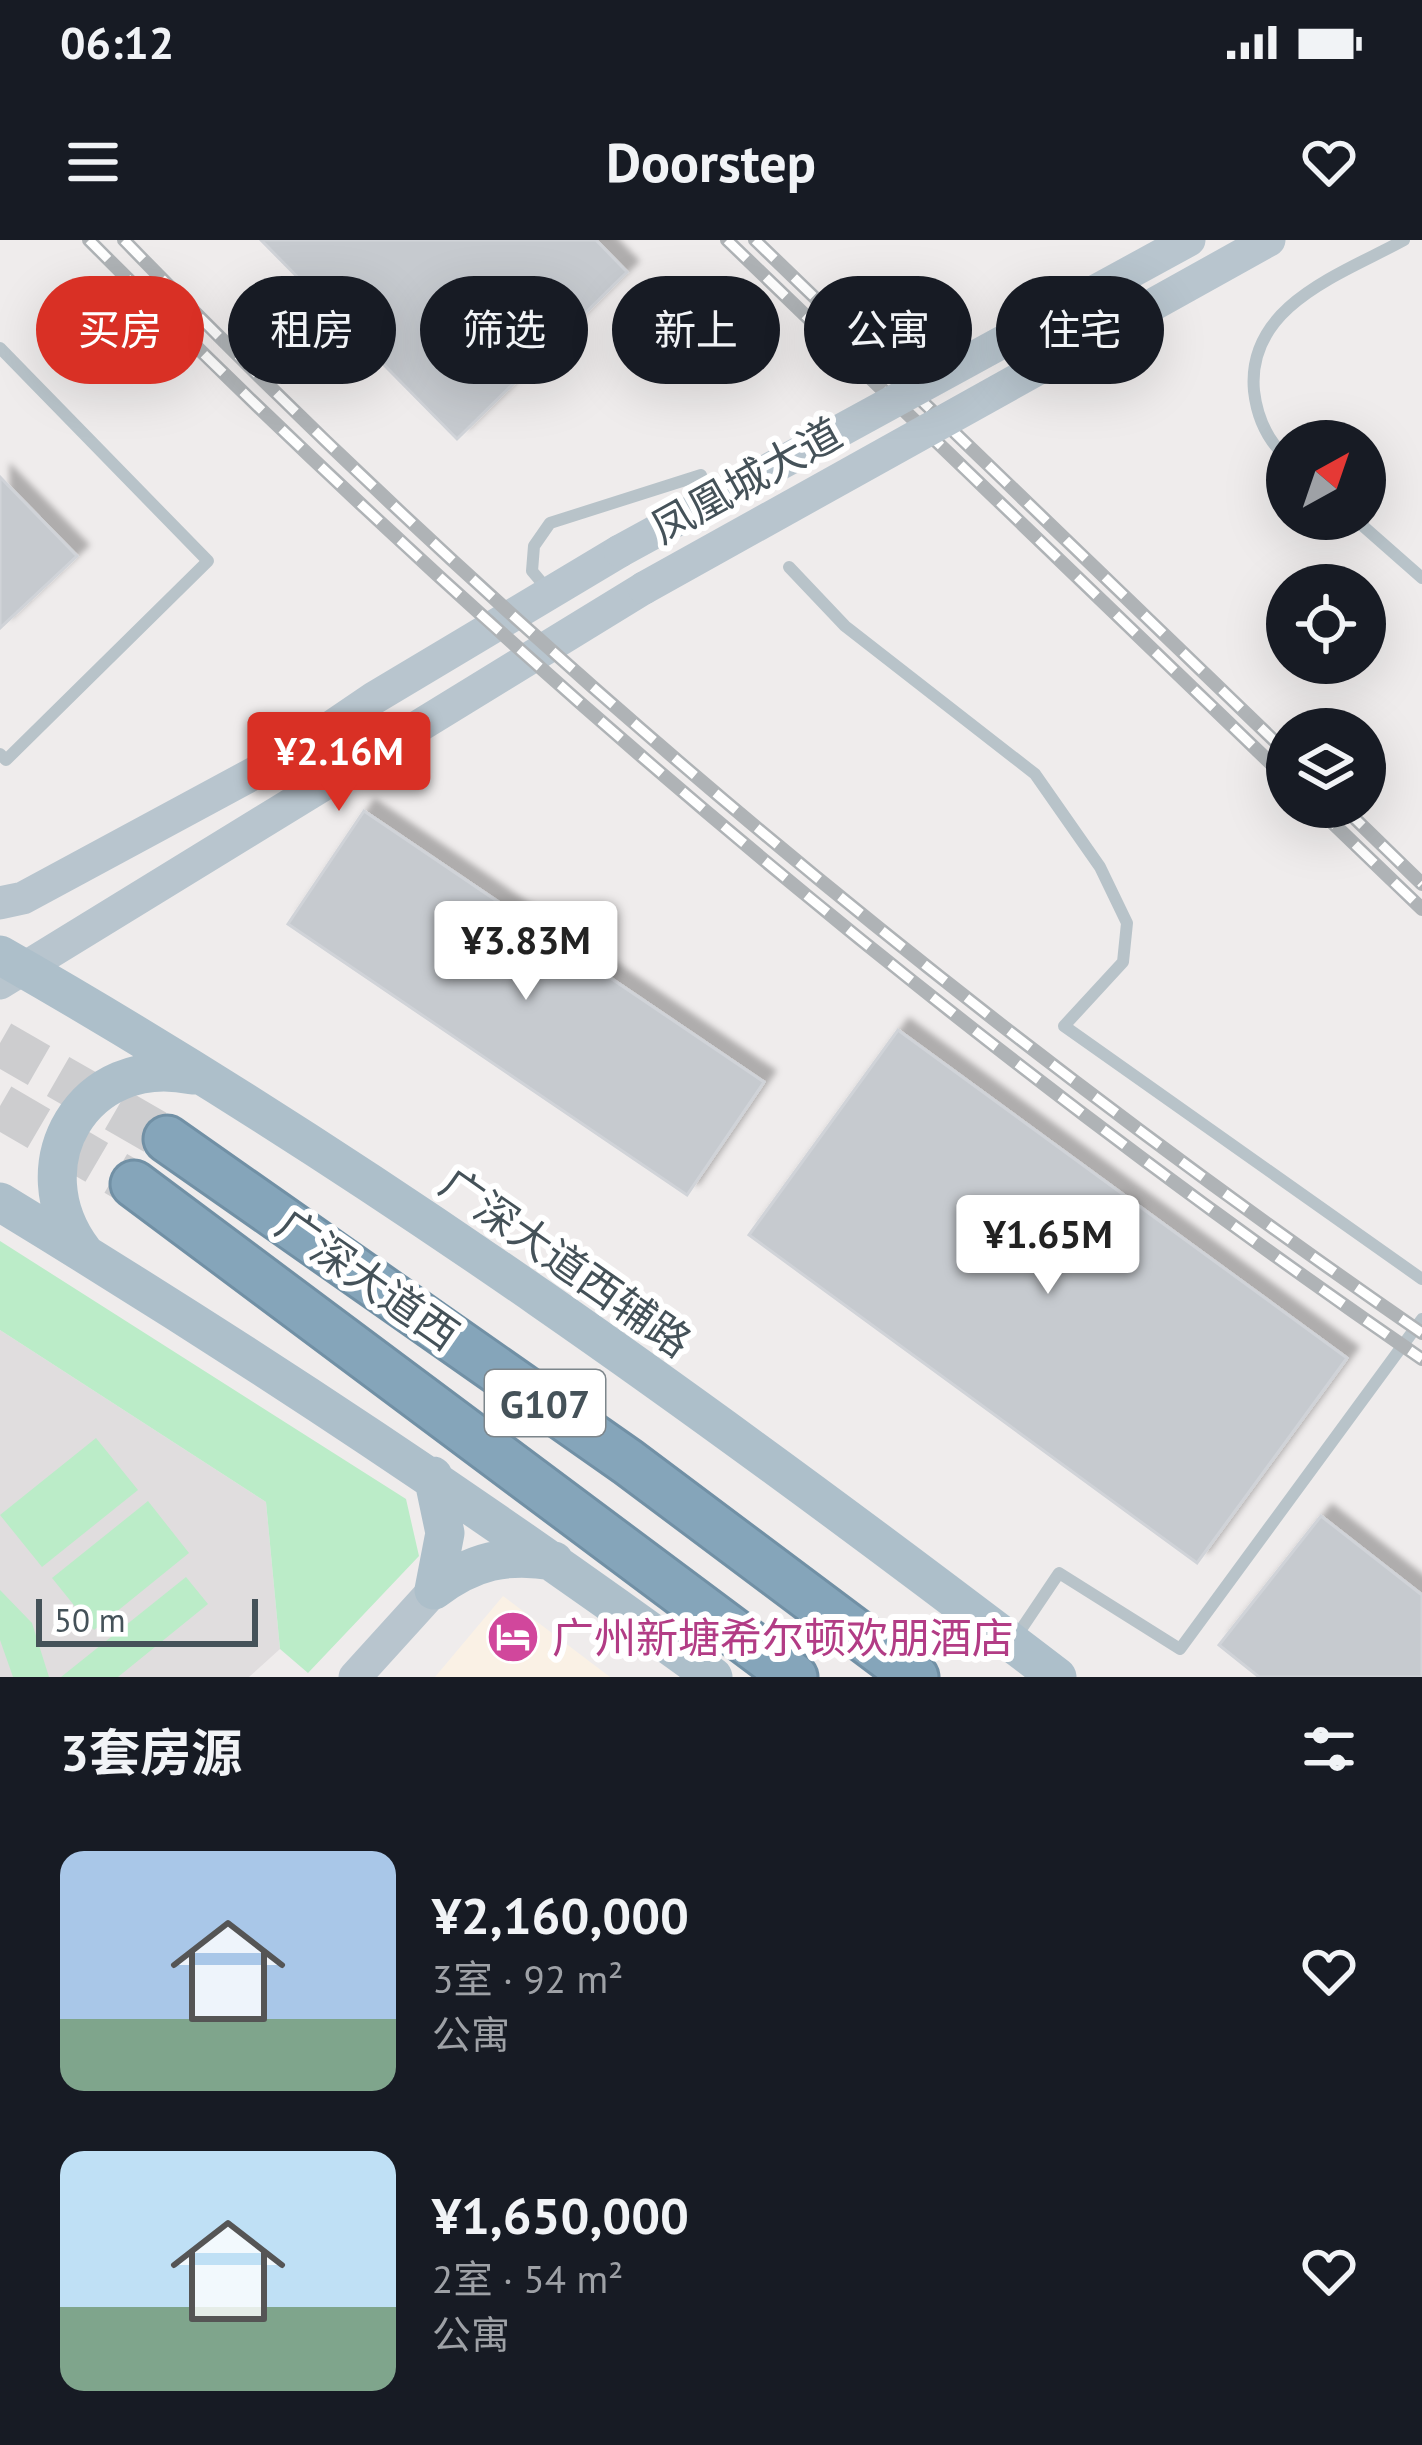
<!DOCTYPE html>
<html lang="zh">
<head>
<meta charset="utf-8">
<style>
	body { margin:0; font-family:"PT Sans","Noto Sans SC",sans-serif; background:#20242c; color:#f1f3f6; height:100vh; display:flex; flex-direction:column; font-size:45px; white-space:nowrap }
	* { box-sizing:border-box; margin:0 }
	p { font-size:39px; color:#9ea1a6 }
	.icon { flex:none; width:66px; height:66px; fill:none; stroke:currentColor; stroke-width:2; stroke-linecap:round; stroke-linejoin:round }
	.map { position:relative; height:1437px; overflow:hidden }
	.drawer { display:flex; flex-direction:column; background:#171b24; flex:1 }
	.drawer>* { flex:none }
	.guide { position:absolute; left:36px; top:36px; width:1350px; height:108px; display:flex; gap:24px }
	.needle { width:78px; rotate:40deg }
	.fabs { position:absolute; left:1266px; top:180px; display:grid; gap:24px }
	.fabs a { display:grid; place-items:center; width:120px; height:120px; border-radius:50%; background:#171b24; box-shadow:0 12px 48px #0002; font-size:60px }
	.scale { position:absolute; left:36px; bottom:30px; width:222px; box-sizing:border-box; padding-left:12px; border:6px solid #455259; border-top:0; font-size:33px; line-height:42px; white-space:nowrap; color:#455259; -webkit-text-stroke:9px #fff; paint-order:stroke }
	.price { position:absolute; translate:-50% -102px; padding:0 27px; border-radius:12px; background:#fff; color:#222; font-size:39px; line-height:78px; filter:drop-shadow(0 3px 6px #0008) }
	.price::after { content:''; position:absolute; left:50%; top:72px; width:36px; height:27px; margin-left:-18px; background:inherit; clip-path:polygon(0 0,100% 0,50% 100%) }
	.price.selected { background:#d93025; color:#fff }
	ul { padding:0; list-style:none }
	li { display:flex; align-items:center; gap:36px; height:300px; padding:0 60px }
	li span { display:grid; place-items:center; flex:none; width:336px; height:240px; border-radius:24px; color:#555 }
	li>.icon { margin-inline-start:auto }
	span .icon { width:144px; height:144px; fill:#fffc; stroke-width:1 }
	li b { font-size:51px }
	h2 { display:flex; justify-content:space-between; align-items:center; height:144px; padding:0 60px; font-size:51px }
	.chip { padding:0 42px; border-radius:54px; background:#171b24; box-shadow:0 12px 48px #0002; font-size:42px; line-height:108px }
	.chip.selected { background:#d93025; color:#fff }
	.status { display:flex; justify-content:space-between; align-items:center; height:84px; padding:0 60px; background:#171b24; direction:ltr }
	.status svg { height:33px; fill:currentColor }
	header { display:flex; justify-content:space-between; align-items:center; height:156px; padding:0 60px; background:#171b24; font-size:54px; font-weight:800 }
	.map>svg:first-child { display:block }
	.commercial { fill:#faf1e5 }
	.education { fill:#e0ddde }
	.green { fill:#bbecc8 }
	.building { fill:#c6cacf; stroke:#d0d3d8; stroke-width:3; filter:url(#shadow) }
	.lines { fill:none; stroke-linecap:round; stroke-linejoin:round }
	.highway-tunnel { stroke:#cdcdcf; stroke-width:45; stroke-dasharray:45 22; stroke-linecap:butt }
	.highway-casing { stroke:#7190a5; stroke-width:51 }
	.lane { stroke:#b8c3c9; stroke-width:12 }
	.secondary { stroke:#b8c5ce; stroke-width:33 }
	.primary { stroke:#adbfca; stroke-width:39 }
	.highway { stroke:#85a5ba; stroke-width:45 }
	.rail-casing { stroke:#afb3b6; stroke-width:14 }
	.rail { stroke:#fff; stroke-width:9; stroke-dasharray:27; stroke-linecap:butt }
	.secondary-bridge { stroke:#b8c5ce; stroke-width:33 }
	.labels { text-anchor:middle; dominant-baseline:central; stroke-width:12; stroke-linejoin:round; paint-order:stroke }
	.shield { fill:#fff; stroke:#7d868b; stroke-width:3 }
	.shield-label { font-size:39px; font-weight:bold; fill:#455259 }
	.street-label { font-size:42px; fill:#455259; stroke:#fff }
	.hotel-label { font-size:42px; fill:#b23c85; stroke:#fff; text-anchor:start }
</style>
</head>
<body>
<div class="status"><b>06:12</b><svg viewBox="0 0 49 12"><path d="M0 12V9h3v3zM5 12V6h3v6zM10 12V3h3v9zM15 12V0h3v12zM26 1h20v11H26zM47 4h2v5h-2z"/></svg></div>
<header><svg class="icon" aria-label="menu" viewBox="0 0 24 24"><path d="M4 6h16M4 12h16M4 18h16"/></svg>Doorstep<svg class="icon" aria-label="heart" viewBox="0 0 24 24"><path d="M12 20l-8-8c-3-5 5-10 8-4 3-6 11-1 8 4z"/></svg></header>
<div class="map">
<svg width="1422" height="1437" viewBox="0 0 1422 1437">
	<defs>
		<filter id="shadow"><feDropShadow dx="11" dy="-11" stdDeviation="3" flood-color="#0004"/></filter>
	</defs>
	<rect width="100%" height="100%" fill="#efecec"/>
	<!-- commercial -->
	<path class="commercial" d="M 503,1356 L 610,1437 L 435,1437 Z"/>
	<!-- education -->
	<path class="education" d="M 0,1090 L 266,1262 L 280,1409 L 249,1437 L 0,1437 Z"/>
	<!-- green -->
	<path class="green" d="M 0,1001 L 406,1259 L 419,1316 L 308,1433 L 280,1409 L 266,1262 L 0,1090 Z
		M 96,1198 L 138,1250 L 42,1327 L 0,1275 Z
		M 148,1261 L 189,1313 L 94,1390 L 52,1338 Z
		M 186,1337 L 208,1364 L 118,1437 L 61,1437 Z
		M 0,1350 L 32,1383 L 49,1437 L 13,1437 L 0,1400 Z"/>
	<!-- building -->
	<path class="building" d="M 261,0 L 596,0 L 627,32 L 457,199 Z
		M 0,237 L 77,316 L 0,388 Z
		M 364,571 L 764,842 L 687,955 L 288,684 Z
		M 898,790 L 1347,1118 L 1197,1323 L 749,995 Z
		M 1321,1276 L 1422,1355 L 1422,1437 L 1259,1437 L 1219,1405 Z"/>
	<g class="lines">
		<!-- highway-tunnel -->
		<path class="highway-tunnel" d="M 0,803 L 167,899
			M 0,866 L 134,944"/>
		<!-- highway casing -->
		<g class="highway-casing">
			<path id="highway" d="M 167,899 L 628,1222 L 915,1437
				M 134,944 L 794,1437"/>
		</g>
		<!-- lane -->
		<path class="lane" d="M 0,108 L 208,321 L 6,520 L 0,514
			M 1287,218 C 1268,201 1257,177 1254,151 C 1246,65 1342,34 1404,0
			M 1355,279 L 1422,338
			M 789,327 L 845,386 L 1035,534 L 1100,627 L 1127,683 L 1123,722 L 1064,786 L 1422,1039
			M 548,350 L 532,331 L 534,306 L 550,283 L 701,235
			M 1016,1397 L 1059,1333 L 1180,1409 L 1422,1079"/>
		<!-- secondary -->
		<path class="secondary" d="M 0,663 L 23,658 L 299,509 L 374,458 L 620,311
			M 0,743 L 644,348
			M 355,1437 L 434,1350"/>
		<!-- primary -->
		<path class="primary" d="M 0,715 C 370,926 719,1179 1057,1437
			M 0,962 C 245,1111 481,1267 713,1437
			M 83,1011 C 18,925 84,812 192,835
			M 433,1236 L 445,1293 L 434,1350
			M 434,1350 C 473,1321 506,1313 554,1321"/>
		<!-- highway -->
		<use href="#highway" class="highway"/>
		<!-- rail casing -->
		<g class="rail-casing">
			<path id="rail" d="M 89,0 C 498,413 943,790 1422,1119
				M 124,0 C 519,408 955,771 1422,1093
				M 727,0 L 1287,539
				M 755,0 L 1287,513
				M 1316,567 L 1422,669
				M 1343,567 L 1422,644"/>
		</g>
		<!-- rail -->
		<use href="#rail" class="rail"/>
		<!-- secondary-bridge -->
		<path class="secondary-bridge" d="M 620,311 L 1189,0
			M 644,348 L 1269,0"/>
	</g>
	<!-- icons -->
	<defs>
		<g id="hotel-disc" transform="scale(2.7)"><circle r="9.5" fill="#d1479c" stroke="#fff"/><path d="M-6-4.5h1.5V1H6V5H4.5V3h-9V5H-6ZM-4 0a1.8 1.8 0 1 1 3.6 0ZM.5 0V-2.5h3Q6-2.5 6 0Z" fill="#fff"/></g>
	</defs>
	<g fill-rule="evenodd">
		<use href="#hotel-disc" x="513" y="1397"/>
	</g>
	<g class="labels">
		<!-- shield labels -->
		<rect class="shield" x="485" y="1130" width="120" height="66" rx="9"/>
		<g class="shield-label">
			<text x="545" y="1163">G107</text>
		</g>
		<!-- street labels -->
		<g class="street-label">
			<text transform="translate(746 240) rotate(-29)">凤凰城大道</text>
			<text transform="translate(566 1022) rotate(35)">广深大道西辅路</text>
			<text transform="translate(368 1039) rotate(35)">广深大道西</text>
		</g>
		<!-- hotel labels -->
		<g class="hotel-label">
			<text x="552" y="1397">广州新塘希尔顿欢朋酒店</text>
		</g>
	</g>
</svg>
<div class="fabs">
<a><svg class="needle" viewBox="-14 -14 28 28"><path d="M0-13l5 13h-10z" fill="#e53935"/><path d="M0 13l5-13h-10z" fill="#9ea1a6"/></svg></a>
<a><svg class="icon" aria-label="locate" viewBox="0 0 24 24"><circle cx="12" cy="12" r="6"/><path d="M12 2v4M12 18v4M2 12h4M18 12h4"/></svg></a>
<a><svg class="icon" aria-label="layers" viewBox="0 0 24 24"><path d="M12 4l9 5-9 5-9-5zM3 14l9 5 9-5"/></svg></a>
</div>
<div class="scale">50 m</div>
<b class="price selected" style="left:339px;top:574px">¥2.16M</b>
<b class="price" style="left:526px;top:763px">¥3.83M</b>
<b class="price" style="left:1048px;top:1057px">¥1.65M</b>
<div class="guide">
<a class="chip selected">买房</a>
<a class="chip">租房</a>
<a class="chip">筛选</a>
<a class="chip">新上</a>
<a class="chip">公寓</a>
<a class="chip">住宅</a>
</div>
</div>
<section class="drawer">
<h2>3套房源<svg class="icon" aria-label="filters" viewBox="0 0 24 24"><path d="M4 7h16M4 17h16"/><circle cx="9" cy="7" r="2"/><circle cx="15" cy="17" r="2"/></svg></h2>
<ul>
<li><span style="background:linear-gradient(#a9c7e8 70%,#7fa58c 0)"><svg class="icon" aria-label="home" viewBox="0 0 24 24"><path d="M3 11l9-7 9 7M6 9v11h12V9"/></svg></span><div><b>¥2,160,000</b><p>3室 · 92 m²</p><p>公寓</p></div><svg class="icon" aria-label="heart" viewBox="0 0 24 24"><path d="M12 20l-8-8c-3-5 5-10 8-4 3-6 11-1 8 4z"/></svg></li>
<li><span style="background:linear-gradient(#bfe0f5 65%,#7fa58c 0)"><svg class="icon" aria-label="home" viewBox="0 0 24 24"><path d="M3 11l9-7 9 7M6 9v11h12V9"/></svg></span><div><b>¥1,650,000</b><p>2室 · 54 m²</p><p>公寓</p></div><svg class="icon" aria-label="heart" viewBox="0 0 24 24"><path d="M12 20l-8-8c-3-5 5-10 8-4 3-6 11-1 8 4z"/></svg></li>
</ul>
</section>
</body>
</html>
